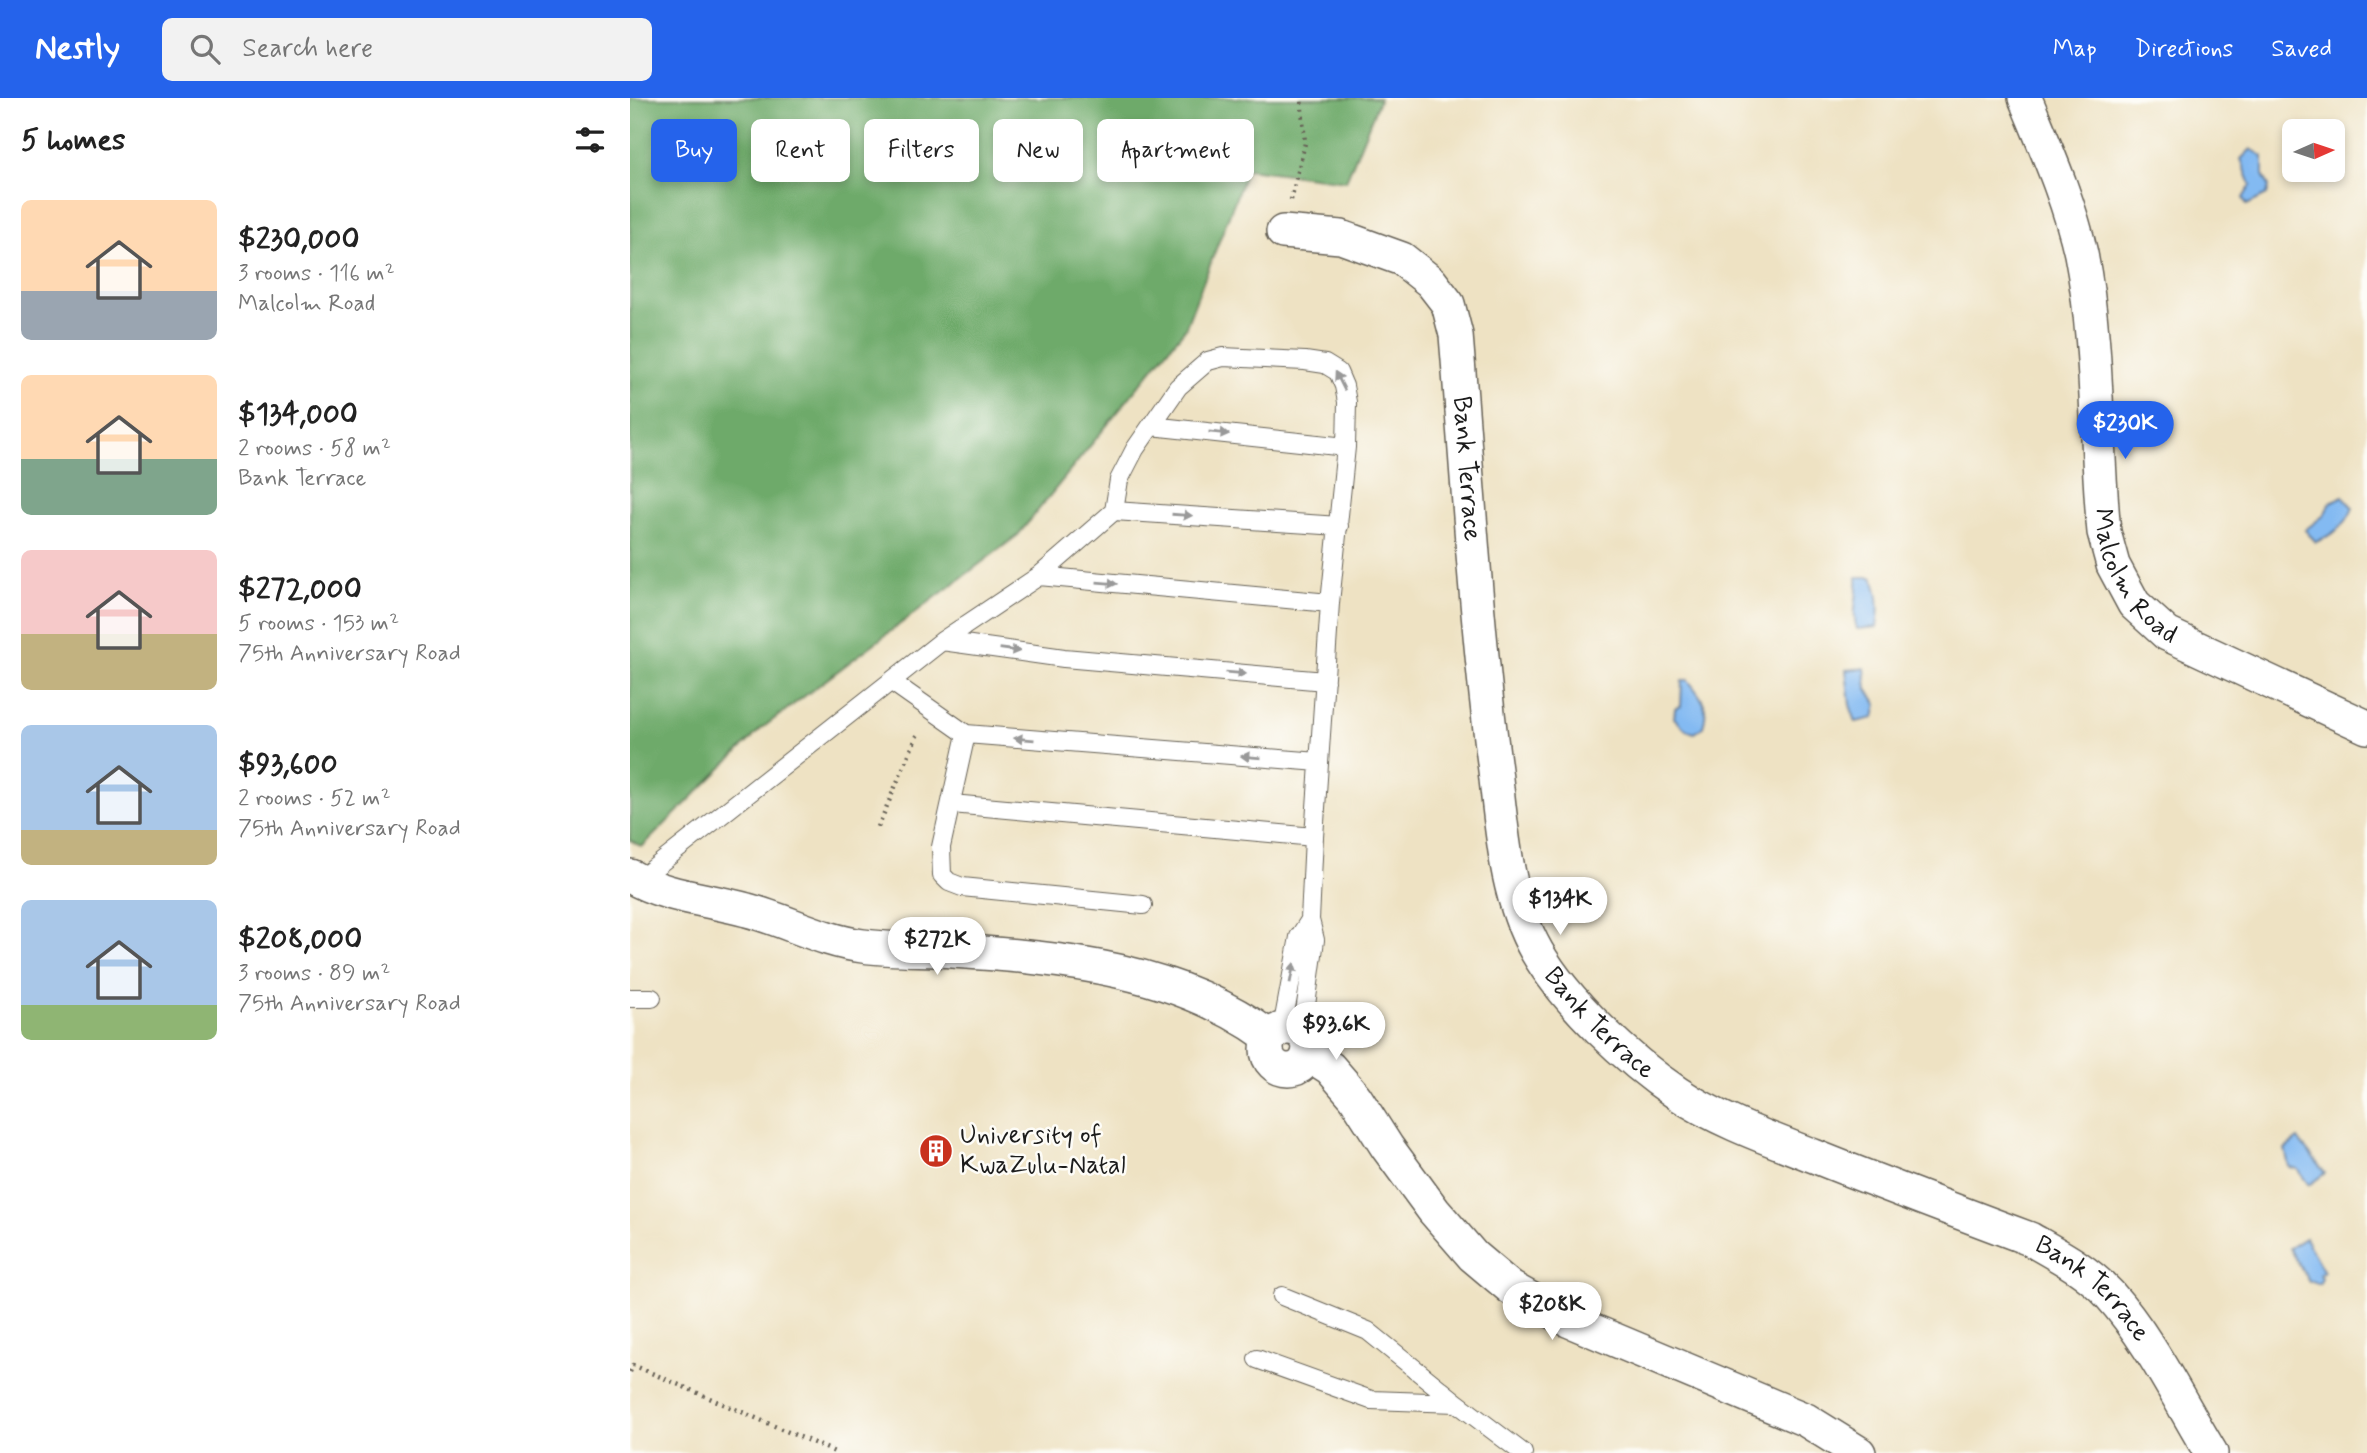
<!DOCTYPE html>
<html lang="en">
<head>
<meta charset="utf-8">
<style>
	body { margin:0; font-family:Mynerve,sans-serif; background:#f2f2f2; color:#222; height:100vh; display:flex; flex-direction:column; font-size:26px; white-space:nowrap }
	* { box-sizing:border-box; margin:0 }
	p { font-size:23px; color:#767676 }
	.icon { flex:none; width:38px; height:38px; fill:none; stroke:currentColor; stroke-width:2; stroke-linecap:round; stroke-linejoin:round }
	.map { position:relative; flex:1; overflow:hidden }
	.side { display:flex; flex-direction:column; background:#fff; width:630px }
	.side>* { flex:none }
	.banner { position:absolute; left:21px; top:21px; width:665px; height:63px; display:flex; gap:14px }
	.needle { width:46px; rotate:87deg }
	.tools { position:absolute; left:1652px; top:21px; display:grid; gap:14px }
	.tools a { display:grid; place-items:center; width:63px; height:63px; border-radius:10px; background:#fff; box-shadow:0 4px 10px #0003; font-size:35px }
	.price { position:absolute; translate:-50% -60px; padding:0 16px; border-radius:24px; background:#fff; color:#222; font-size:23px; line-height:46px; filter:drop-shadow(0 2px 4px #0008) }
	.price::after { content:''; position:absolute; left:50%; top:42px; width:21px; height:16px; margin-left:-10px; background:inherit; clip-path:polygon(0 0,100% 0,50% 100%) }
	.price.active { background:#2563eb; color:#fff }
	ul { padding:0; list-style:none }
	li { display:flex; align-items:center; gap:21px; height:175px; padding:0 21px }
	li span { display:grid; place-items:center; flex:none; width:196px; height:140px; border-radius:10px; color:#555 }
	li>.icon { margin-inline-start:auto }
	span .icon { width:84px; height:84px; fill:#fffc; stroke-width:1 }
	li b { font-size:30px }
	h2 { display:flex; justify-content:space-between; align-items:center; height:84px; padding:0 21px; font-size:30px }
	.tag { padding:0 24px; border-radius:10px; background:#fff; box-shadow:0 4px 10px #0003; font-size:24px; line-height:63px }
	.tag.active { background:#2563eb; color:#fff }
	header { display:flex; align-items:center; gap:42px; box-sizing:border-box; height:98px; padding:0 35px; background:#2563eb; color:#fff }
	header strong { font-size:33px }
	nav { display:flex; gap:38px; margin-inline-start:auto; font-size:24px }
	.search { width:490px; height:63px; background:#f2f2f2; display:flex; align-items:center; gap:18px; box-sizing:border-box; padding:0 24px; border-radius:10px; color:#767676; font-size:26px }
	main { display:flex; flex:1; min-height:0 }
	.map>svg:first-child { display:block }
	.forest { fill:#6eaa6a; stroke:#456343; stroke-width:2 }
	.water { fill:#83baf2; stroke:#506b87; stroke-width:2 }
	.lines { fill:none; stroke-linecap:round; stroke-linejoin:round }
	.lane-casing { stroke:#666156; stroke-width:20 }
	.street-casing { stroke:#666156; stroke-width:36 }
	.path { stroke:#666156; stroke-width:4.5; stroke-dasharray:2 5; stroke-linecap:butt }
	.lane { stroke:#fff; stroke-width:18 }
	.street { stroke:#fff; stroke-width:33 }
	.oneway { fill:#999 }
	.labels { text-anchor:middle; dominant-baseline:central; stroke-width:5; stroke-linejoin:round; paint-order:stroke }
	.street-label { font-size:26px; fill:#1c1c1c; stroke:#fdfcf7 }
	.poi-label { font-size:26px; fill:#1c1c1c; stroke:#fdfcf7; text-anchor:start }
</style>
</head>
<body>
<header>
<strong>Nestly</strong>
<div class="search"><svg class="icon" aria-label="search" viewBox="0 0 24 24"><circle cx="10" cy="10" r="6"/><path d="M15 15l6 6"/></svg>Search here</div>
<nav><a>Map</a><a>Directions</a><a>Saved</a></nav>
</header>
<main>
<section class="side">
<h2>5 homes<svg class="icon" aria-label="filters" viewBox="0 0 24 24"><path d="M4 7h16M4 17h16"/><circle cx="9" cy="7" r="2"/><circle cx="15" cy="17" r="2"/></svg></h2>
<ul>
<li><span style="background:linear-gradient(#ffd9b3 65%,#9aa5b1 0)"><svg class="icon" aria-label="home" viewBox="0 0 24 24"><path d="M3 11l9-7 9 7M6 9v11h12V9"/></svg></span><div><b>$230,000</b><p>3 rooms · 116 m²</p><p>Malcolm Road</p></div></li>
<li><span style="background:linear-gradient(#ffd9b3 60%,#7fa58c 0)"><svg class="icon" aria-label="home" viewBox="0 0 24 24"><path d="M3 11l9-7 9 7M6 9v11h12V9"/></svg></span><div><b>$134,000</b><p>2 rooms · 58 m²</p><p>Bank Terrace</p></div></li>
<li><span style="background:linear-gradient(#f6c9c9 60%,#c2b280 0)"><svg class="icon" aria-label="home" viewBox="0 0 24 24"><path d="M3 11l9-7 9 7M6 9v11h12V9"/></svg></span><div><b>$272,000</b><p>5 rooms · 153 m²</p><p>75th Anniversary Road</p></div></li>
<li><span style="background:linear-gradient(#a9c7e8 75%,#c2b280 0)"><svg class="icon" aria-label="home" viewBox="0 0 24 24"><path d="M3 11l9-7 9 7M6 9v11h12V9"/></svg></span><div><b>$93,600</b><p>2 rooms · 52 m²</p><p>75th Anniversary Road</p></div></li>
<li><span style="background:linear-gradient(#a9c7e8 75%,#8fb573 0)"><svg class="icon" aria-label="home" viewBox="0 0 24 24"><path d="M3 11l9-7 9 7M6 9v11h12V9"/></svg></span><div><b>$208,000</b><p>3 rooms · 89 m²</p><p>75th Anniversary Road</p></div></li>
</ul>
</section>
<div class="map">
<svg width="1737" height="1355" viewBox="0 0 1737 1355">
	<rect width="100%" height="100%" fill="#fdfcf7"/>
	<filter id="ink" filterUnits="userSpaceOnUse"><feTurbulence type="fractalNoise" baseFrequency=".0143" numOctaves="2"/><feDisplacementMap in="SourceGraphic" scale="14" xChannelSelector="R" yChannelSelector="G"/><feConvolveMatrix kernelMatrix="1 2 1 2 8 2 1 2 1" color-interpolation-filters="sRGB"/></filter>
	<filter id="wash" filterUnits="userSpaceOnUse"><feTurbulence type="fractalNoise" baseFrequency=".00686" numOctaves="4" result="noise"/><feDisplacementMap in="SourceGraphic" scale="28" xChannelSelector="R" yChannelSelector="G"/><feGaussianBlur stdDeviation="1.57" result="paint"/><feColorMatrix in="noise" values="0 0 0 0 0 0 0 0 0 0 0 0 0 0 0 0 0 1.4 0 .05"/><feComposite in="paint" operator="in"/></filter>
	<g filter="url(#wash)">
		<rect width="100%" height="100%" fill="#eee2c3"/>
		<!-- forest -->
		<path class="forest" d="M 0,0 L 750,0 L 716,83 L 617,71 L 555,231 L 388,437 L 131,631 L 12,749 L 0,742 Z"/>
		<!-- water -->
		<path class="water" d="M 1621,51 L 1633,58 L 1633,77 L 1639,88 L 1637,97 L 1617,107 L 1613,100 L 1621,87 L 1611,61 Z
			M 1713,398 L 1723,410 C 1716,428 1702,437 1686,444 L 1675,432 L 1693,418 L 1701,404 Z
			M 1227,479 L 1242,479 C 1250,495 1250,511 1247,529 L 1227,531 C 1221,514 1229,498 1227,479 Z
			M 1235,570 L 1237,591 L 1247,606 L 1244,620 L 1226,624 L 1220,607 L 1216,572 Z
			M 1052,582 L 1058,582 C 1071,599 1080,607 1073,629 L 1064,635 L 1056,632 L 1044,620 L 1045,611 L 1051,608 Z
			M 1668,1041 L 1695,1075 L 1679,1087 L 1667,1071 L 1659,1069 L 1655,1051 Z
			M 1675,1140 L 1694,1174 L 1690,1176 L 1692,1181 L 1689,1186 L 1682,1183 L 1679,1184 L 1659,1150 Z"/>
	</g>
	<g filter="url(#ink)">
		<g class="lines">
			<!-- lane casing -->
			<g class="lane-casing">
				<path id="lane" d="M 521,328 L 716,349
					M 484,413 L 709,428
					M 409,478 L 700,505
					M 312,543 L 434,560 L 695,583
					M 262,584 L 336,636 L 689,664
					M 336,636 L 311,749 L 312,777 L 319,784 L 332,789 L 513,807
					M 322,706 L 684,739
					M 5,785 L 312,543 L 409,478 L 484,413 L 489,382 L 505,351 L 548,289 L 578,263 L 593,259 L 675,263 L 695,266 L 708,274 L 714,288 L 717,304 L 716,349 L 700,505 L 684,739 L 680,822 L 685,842 L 672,936
					M 0,900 L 22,900
					M 652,931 L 669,839 L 680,822
					M 652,1198 L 738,1233 L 827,1305
					M 627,1261 L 741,1302 L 827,1305 L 893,1355"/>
			</g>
			<!-- street casing -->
			<g class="street-casing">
				<g id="street">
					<path id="s1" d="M 1395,0 C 1416,51 1439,102 1451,156 C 1469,247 1465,342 1474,434 L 1483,467 L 1504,506 L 1537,536 L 1737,629"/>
					<path id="s2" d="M 653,134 L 711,139 L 772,161 L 801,184 L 818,206 L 826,237 C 838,382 846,528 865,672 C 872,733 876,800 907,854 C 936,904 998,962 1047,995 C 1089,1023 1138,1040 1184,1058 C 1256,1087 1328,1114 1400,1141 C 1428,1157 1457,1172 1479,1196 C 1519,1240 1550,1304 1581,1355"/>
					<path d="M 0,778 C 35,799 78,801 117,812 C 156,822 192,843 233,848 C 262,852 293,851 323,853 C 434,860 548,871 640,939"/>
					<circle cx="658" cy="951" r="21"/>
					<path d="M 678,956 L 700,970 L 725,999 L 757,1049 L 804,1113 L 843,1158 L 881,1190 L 940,1223 L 1176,1322 L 1229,1355"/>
				</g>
			</g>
			<!-- path -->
			<path class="path" d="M 661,102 L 675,45 L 671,0
				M 248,729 L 289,633
				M 0,1274 L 3,1267 L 207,1355"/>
			<!-- lane -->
			<use href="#lane" class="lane"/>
			<!-- street -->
			<use href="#street" class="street"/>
		</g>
		<!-- one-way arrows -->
		<defs><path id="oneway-solid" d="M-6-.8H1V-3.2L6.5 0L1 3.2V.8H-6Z" transform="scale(1.75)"/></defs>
		<g class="oneway">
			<use href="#oneway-solid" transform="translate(710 283) rotate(-117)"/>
			<use href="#oneway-solid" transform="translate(589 335) rotate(6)"/>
			<use href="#oneway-solid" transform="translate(552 417) rotate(4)"/>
			<use href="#oneway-solid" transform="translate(477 485) rotate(5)"/>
			<use href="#oneway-solid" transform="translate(380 552) rotate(8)"/>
			<use href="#oneway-solid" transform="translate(606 575) rotate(5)"/>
			<use href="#oneway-solid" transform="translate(394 641) rotate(-175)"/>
			<use href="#oneway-solid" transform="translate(621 659) rotate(-175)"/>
			<use href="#oneway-solid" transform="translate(662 875) rotate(-79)"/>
		</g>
	</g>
	<!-- icons -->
	<defs>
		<g id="building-disc" transform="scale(1.75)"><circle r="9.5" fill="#c8321e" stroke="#fdfcf7"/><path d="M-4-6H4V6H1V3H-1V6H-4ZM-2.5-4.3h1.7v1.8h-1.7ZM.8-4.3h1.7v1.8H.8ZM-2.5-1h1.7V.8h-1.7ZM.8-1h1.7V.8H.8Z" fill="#fff"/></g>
	</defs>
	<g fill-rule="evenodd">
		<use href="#building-disc" x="306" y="1053"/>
	</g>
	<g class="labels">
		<!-- street labels -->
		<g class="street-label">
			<text stroke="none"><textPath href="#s2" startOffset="354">Bank Terrace</textPath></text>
			<text stroke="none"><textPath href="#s1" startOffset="499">Malcolm Road</textPath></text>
			<text stroke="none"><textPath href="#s2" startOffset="940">Bank Terrace</textPath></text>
			<text stroke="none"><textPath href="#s2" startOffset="1508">Bank Terrace</textPath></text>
		</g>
		<!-- poi labels -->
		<g class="poi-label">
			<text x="330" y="1038">University of<tspan x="330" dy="30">KwaZulu-Natal</tspan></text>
		</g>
	</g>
</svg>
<div class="tools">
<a><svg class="needle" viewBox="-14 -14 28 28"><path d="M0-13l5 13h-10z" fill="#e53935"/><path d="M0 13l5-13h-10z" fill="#767676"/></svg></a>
</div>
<b class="price active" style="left:1495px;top:363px">$230K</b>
<b class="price" style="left:930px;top:839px">$134K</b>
<b class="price" style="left:307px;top:879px">$272K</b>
<b class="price" style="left:706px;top:964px">$93.6K</b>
<b class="price" style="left:922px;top:1244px">$208K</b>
<div class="banner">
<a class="tag active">Buy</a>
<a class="tag">Rent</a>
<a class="tag">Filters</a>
<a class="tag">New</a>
<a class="tag">Apartment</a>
</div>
</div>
</main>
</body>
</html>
